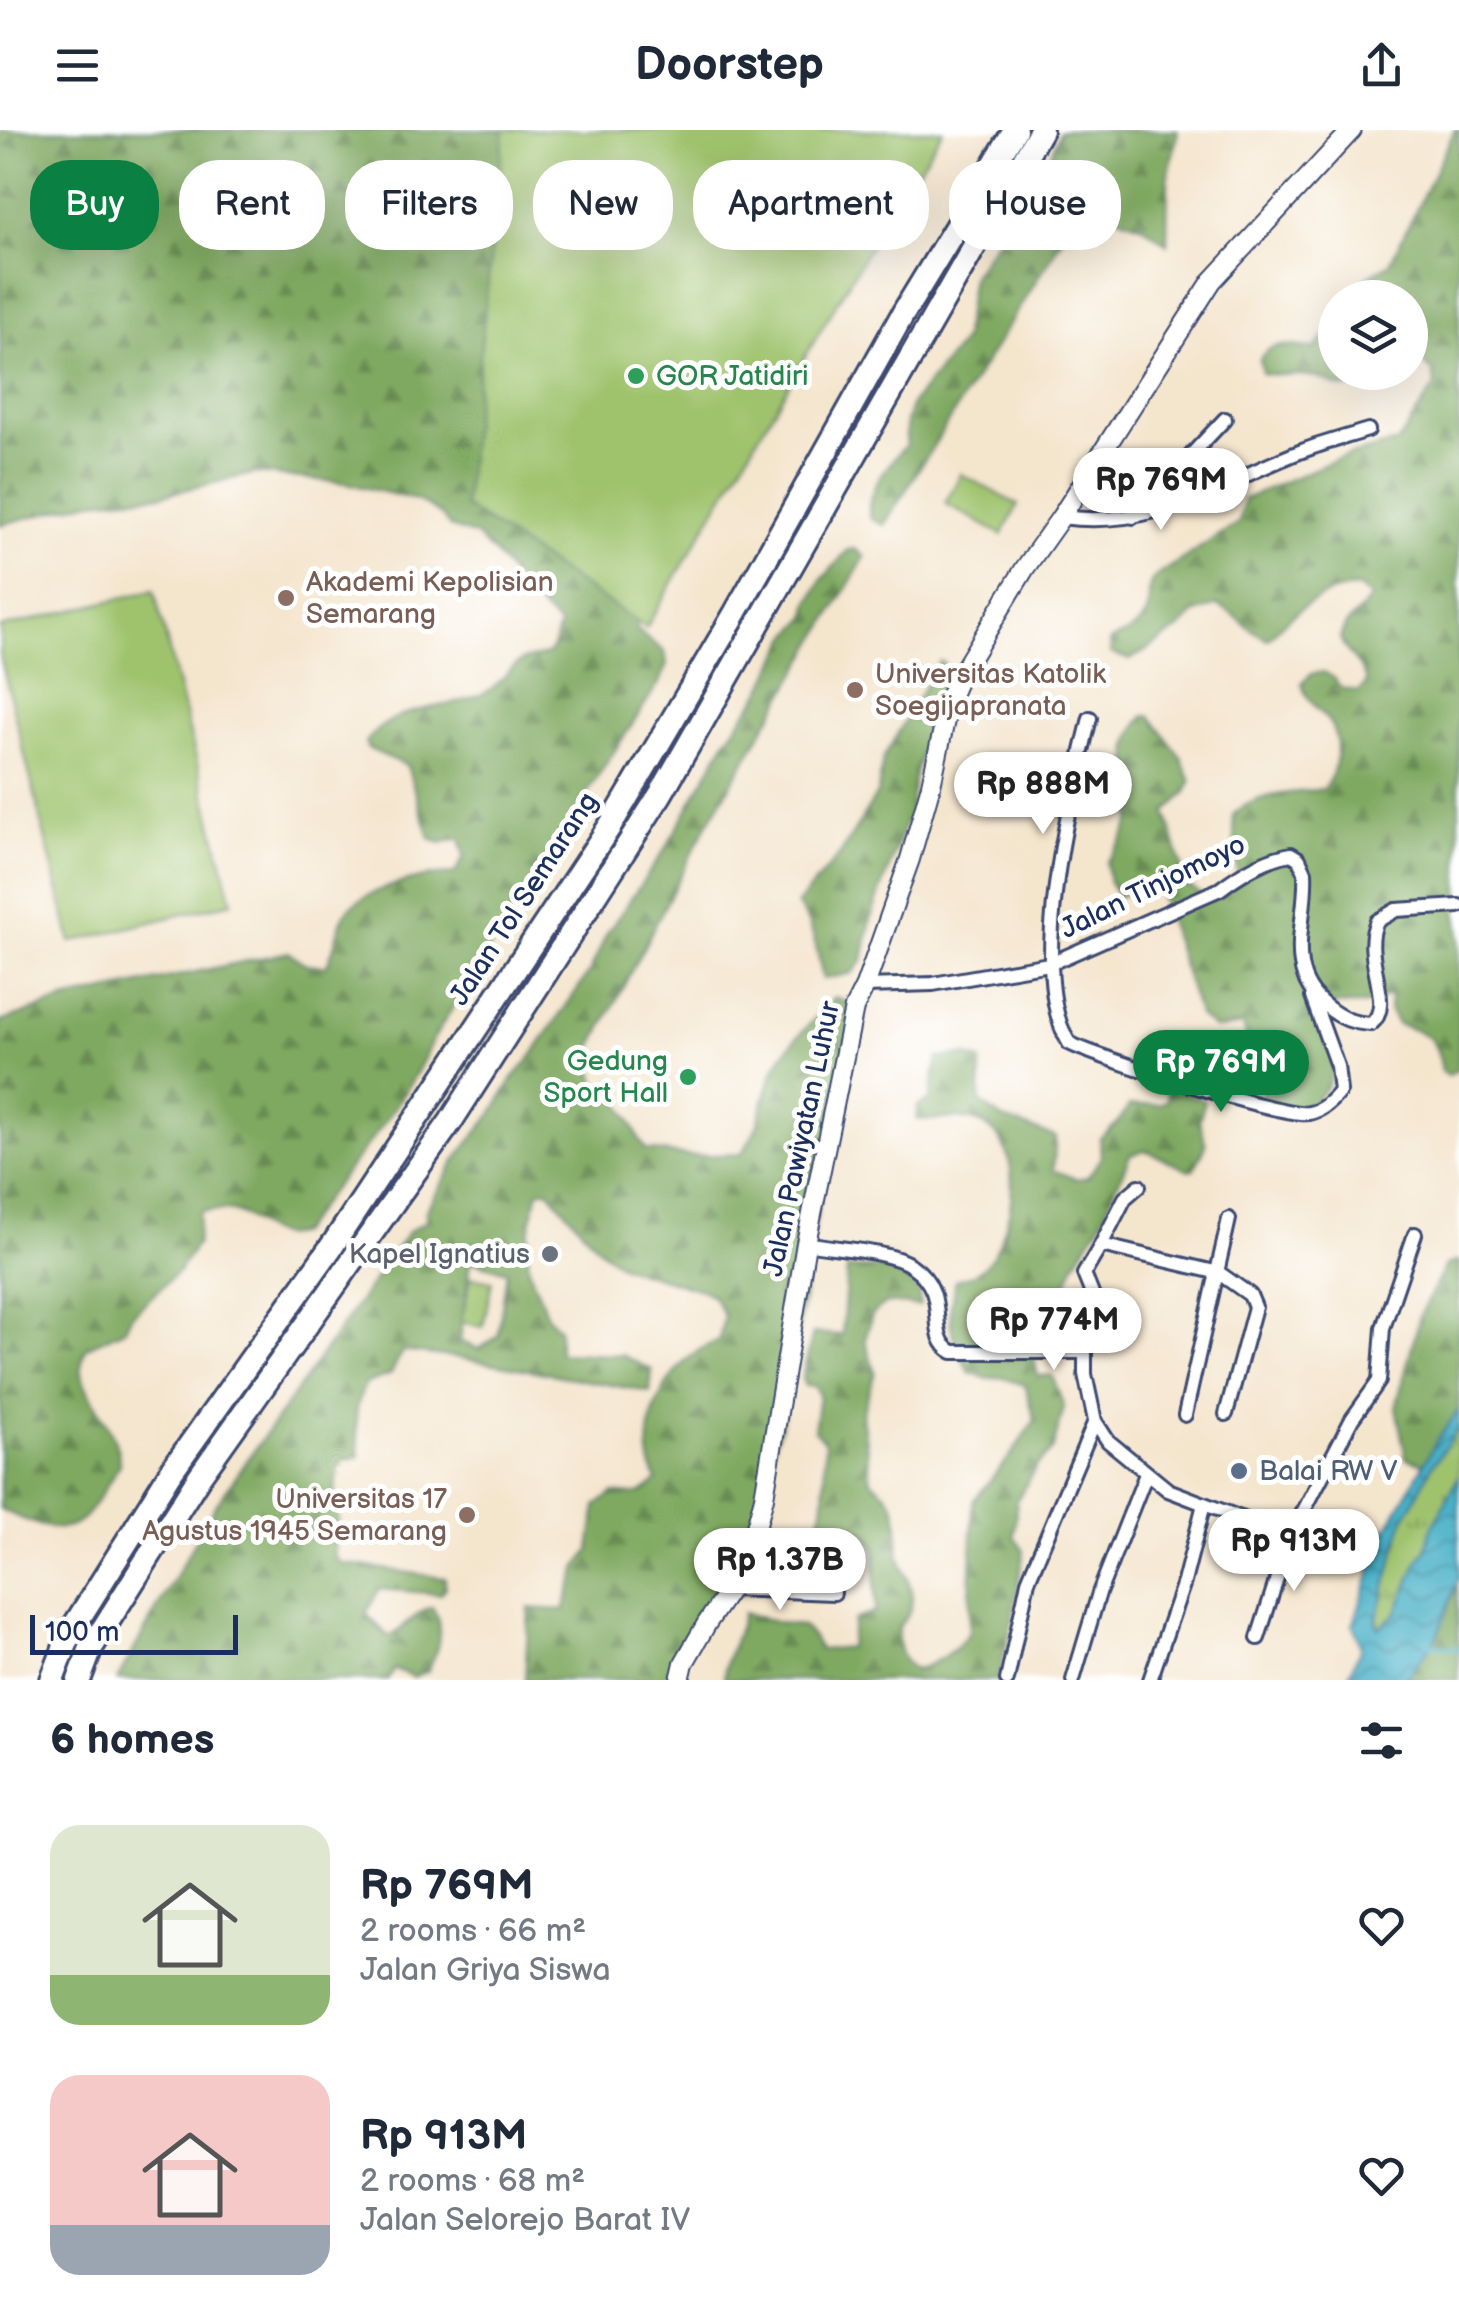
<!DOCTYPE html>
<html lang="en">
<head>
<meta charset="utf-8">
<style>
	body { margin:0; font-family:"Balsamiq Sans",sans-serif; background:#f2f2f3; color:#1f2937; height:100vh; display:flex; flex-direction:column; font-size:38px; white-space:nowrap }
	* { box-sizing:border-box; margin:0 }
	p { font-size:32px; color:#747a83 }
	.icon { flex:none; width:55px; height:55px; fill:none; stroke:currentColor; stroke-width:2; stroke-linecap:round; stroke-linejoin:round }
	.map { position:relative; height:1550px; overflow:hidden }
	.side { display:flex; flex-direction:column; background:#fff; flex:1 }
	.side>* { flex:none }
	.top-card { position:absolute; left:30px; top:30px; width:1400px; height:90px; display:flex; gap:20px }
	.tools { position:absolute; left:1318px; top:150px; display:grid; gap:20px }
	.tools a { display:grid; place-items:center; width:110px; height:110px; border-radius:50%; background:#fff; box-shadow:0 10px 40px #0002; font-size:50px }
	.scale { position:absolute; left:30px; bottom:25px; width:208px; box-sizing:border-box; padding-left:10px; border:5px solid #1b2f5e; border-top:0; font-size:28px; line-height:35px; white-space:nowrap; color:#1b2f5e; -webkit-text-stroke:8px #fff; paint-order:stroke }
	.price { position:absolute; translate:-50% -85px; padding:0 22px; border-radius:35px; background:#fff; color:#222; font-size:32px; line-height:65px; filter:drop-shadow(0 2px 5px #0008) }
	.price::after { content:''; position:absolute; left:50%; top:60px; width:30px; height:22px; margin-left:-15px; background:inherit; clip-path:polygon(0 0,100% 0,50% 100%) }
	.price.selected { background:#0b8043; color:#fff }
	ul { padding:0; list-style:none }
	li { display:flex; align-items:center; gap:30px; height:250px; padding:0 50px }
	li span { display:grid; place-items:center; flex:none; width:280px; height:200px; border-radius:30px; color:#555 }
	li>.icon { margin-inline-start:auto }
	span .icon { width:120px; height:120px; fill:#fffc; stroke-width:1 }
	li b { font-size:42px }
	h2 { display:flex; justify-content:space-between; align-items:center; height:120px; padding:0 50px; font-size:42px }
	.pill { padding:0 35px; border-radius:40px; background:#fff; box-shadow:0 10px 40px #0002; font-size:35px; line-height:90px }
	.pill.selected { background:#0b8043; color:#fff }
	header { display:flex; justify-content:space-between; align-items:center; height:130px; padding:0 50px; background:#fff; font-size:45px; font-weight:800 }
	.map>svg:first-child { display:block }
	.grass { fill:url(#grass-tufts); stroke:#5d7966; stroke-width:2.5 }
	.forest { fill:url(#forest-firs); stroke:#4d6c5f; stroke-width:2.5; fill-rule:evenodd }
	.pitch { fill:#9fc36d; stroke:#5d7966; stroke-width:2.5 }
	.water { fill:url(#water-waves); stroke:#327092; stroke-width:2.5 }
	.lines { fill:none; stroke-linecap:round; stroke-linejoin:round }
	.stream { stroke:#49b1c7; stroke-width:4 }
	.street-casing { stroke:#3c4a6f; stroke-width:18 }
	.secondary-casing { stroke:#3c4a6f; stroke-width:22 }
	.highway-casing { stroke:#3c4a6f; stroke-width:28 }
	.street { stroke:#fff; stroke-width:12 }
	.secondary { stroke:#fff; stroke-width:18 }
	.highway { stroke:#fff; stroke-width:22 }
	.leisure-dot { fill:#2e9e5b; stroke:#fff; stroke-width:4 }
	.education-dot { fill:#8d6e63; stroke:#fff; stroke-width:4 }
	.worship-dot { fill:#6b7280; stroke:#fff; stroke-width:4 }
	.service-dot { fill:#5c6f8a; stroke:#fff; stroke-width:4 }
	.labels { text-anchor:middle; dominant-baseline:central; stroke-width:10; stroke-linejoin:round; paint-order:stroke }
	.leisure-label { font-size:28px; fill:#27864d; stroke:#fff; text-anchor:start }
	.education-label { font-size:28px; fill:#785e54; stroke:#fff; text-anchor:start }
	.street-label { font-size:28px; fill:#1b2f5e; stroke:#fff }
	.worship-label { font-size:28px; fill:#5b616d; stroke:#fff; text-anchor:end }
	.service-label { font-size:28px; fill:#4e5e75; stroke:#fff; text-anchor:start }
</style>
</head>
<body>
<header><svg class="icon" aria-label="menu" viewBox="0 0 24 24"><path d="M4 6h16M4 12h16M4 18h16"/></svg>Doorstep<svg class="icon" aria-label="share" viewBox="0 0 24 24"><path d="M12 15V3M7 8l5-5 5 5M5 13v7h14v-7"/></svg></header>
<div class="map">
<svg width="1459" height="1550" viewBox="0 0 1459 1550">
	<defs>
		<pattern id="grass-tufts" width="24" height="20" patternUnits="userSpaceOnUse" patternTransform="scale(2.5)"><rect width="24" height="20" fill="#9fc36d"/><path d="M3 7l-1-3M5 7V3M7 7l1-3M15 17l-1-3M17 17v-4M19 17l1-3" fill="none" stroke="#819f5d"/></pattern>
		<pattern id="forest-firs" width="22" height="20" patternUnits="userSpaceOnUse" patternTransform="scale(2.5)"><rect width="22" height="20" fill="#7fa960"/><path d="M5 1l3.5 6h-7zM16 11l3.5 6h-7z" fill="#678a52"/></pattern>
		<pattern id="water-waves" width="16" height="10" patternUnits="userSpaceOnUse" patternTransform="scale(2.5)"><rect width="16" height="10" fill="#49b1c7"/><path d="M0 5q4-4 8 0t8 0" fill="none" stroke="#3c90a5"/></pattern>
	</defs>
	<rect width="100%" height="100%" fill="#fff"/>
	<filter id="ink" filterUnits="userSpaceOnUse"><feTurbulence type="fractalNoise" baseFrequency=".01" numOctaves="2"/><feDisplacementMap in="SourceGraphic" scale="20" xChannelSelector="R" yChannelSelector="G"/><feConvolveMatrix kernelMatrix="1 2 1 2 8 2 1 2 1" color-interpolation-filters="sRGB"/></filter>
	<filter id="wash" filterUnits="userSpaceOnUse"><feTurbulence type="fractalNoise" baseFrequency=".0048" numOctaves="4" result="noise"/><feDisplacementMap in="SourceGraphic" scale="40" xChannelSelector="R" yChannelSelector="G"/><feGaussianBlur stdDeviation="2.25" result="paint"/><feColorMatrix in="noise" values="0 0 0 0 0 0 0 0 0 0 0 0 0 0 0 0 0 1.4 0 .05"/><feComposite in="paint" operator="in"/></filter>
	<g filter="url(#wash)">
		<rect width="100%" height="100%" fill="#f4e5cd"/>
		<!-- grass -->
		<path class="grass" d="M 1459,1297 L 1459,1346 L 1431,1400 L 1426,1420 L 1418,1431 L 1396,1484 L 1378,1498 L 1377,1486 L 1402,1395 L 1432,1336 Z"/>
		<!-- forest -->
		<path class="forest" d="M 0,0 L 529,0 L 633,469 L 637,500 L 665,522 L 667,534 L 659,553 L 559,706 L 432,911 C 402,983 344,1039 300,1103 C 263,1113 263,1090 233,1081 C 223,1079 210,1081 200,1082 L 197,1113 L 178,1142 L 132,1185 L 124,1200 L 87,1217 C 64,1258 121,1290 119,1335 C 78,1403 76,1414 0,1379 L 0,892 L 64,870 L 289,822 L 305,834 L 326,836 C 336,819 336,799 345,784 C 361,759 426,744 454,744 L 464,727 L 460,708 L 441,713 L 430,708 L 407,636 L 367,618 L 366,612 C 399,569 447,584 488,561 C 502,553 510,536 524,530 C 533,525 546,529 552,519 C 556,512 555,504 560,496 L 527,465 L 494,423 L 476,406 L 450,397 L 440,384 L 417,370 L 346,353 L 256,343 L 163,365 L 92,371 L 0,395 Z
			M 1066,0 L 1178,0 L 1168,48 L 1167,114 L 1143,96 L 1090,76 L 1062,109 L 884,395 L 870,388 C 864,360 888,335 906,315 L 906,292 L 912,273 L 963,210 L 972,145 L 1005,98 L 1017,72 L 1029,63 L 1046,38 L 1059,2 Z
			M 1455,0 L 1459,0 L 1459,776 L 1456,780 L 1459,798 L 1459,938 L 1449,945 L 1442,942 C 1437,907 1429,904 1397,894 L 1389,880 L 1390,864 C 1371,875 1358,877 1336,874 C 1319,906 1337,911 1333,938 C 1330,959 1314,972 1300,986 L 1263,966 L 1243,895 L 1215,899 L 1199,886 L 1160,765 L 1144,755 L 1118,767 L 1109,753 L 1106,733 C 1117,718 1128,704 1132,685 C 1139,648 1113,620 1144,586 L 1150,586 L 1181,627 L 1191,652 L 1185,664 L 1166,682 L 1187,755 L 1212,771 L 1238,752 L 1233,685 C 1258,661 1292,664 1324,659 C 1337,640 1343,612 1329,592 C 1318,577 1306,572 1302,553 L 1311,544 L 1324,542 L 1334,548 L 1340,558 L 1358,562 L 1367,553 C 1364,534 1347,527 1340,508 L 1345,496 L 1371,468 L 1358,457 C 1322,460 1291,483 1268,509 C 1248,502 1237,483 1217,475 L 1194,484 L 1179,499 L 1130,530 L 1111,523 L 1110,511 C 1129,502 1148,495 1149,472 C 1149,461 1148,456 1154,448 L 1239,392 L 1244,369 L 1340,328 L 1398,312 L 1435,256 L 1433,242 L 1410,222 L 1410,168 L 1350,167 L 1357,154 L 1390,133 Z
			M 1335,195 L 1335,242 L 1361,243 L 1349,258 C 1337,258 1334,255 1324,250 C 1303,241 1282,248 1262,243 L 1260,229 C 1272,207 1295,219 1315,218 Z
			M 855,419 L 865,427 L 704,700 L 593,915 L 591,936 L 597,955 C 626,967 629,996 646,1020 L 691,1026 L 741,1024 C 765,991 759,976 773,943 C 785,915 814,891 834,868 L 852,874 L 784,1284 L 737,1439 L 672,1550 L 525,1550 L 529,1478 L 564,1480 L 578,1436 L 590,1421 L 596,1376 L 613,1363 C 633,1366 643,1366 657,1350 C 631,1303 668,1226 719,1211 L 724,1186 L 713,1166 L 701,1160 L 621,1136 L 598,1118 L 548,1060 L 539,1060 C 530,1092 520,1129 537,1159 C 547,1179 539,1180 559,1198 L 559,1223 L 622,1225 L 652,1240 L 650,1262 L 461,1228 L 402,1221 L 391,1244 L 365,1254 C 351,1285 358,1296 359,1327 L 344,1330 L 339,1336 L 333,1375 L 339,1389 L 334,1411 L 335,1427 L 342,1433 L 445,1448 L 445,1457 L 440,1464 L 379,1459 L 366,1484 L 389,1507 C 405,1499 416,1481 432,1477 C 445,1498 438,1520 428,1541 L 413,1547 L 394,1539 L 387,1550 L 117,1550 L 215,1376 L 408,1102 L 426,1091 L 426,1080 L 457,1028 L 492,984 L 513,948 L 530,929 L 590,841 L 607,803 L 666,718 L 726,610 L 760,564 L 789,506 L 807,487 L 809,474 L 821,451 L 848,420 ZM 470,1131 L 507,1141 L 498,1206 L 479,1219 L 460,1211 Z
			M 939,531 L 944,533 L 947,542 L 914,646 L 910,680 L 872,785 L 863,830 L 852,843 L 823,849 C 817,821 815,798 797,774 L 841,723 L 878,662 L 883,629 Z
			M 964,925 L 981,931 L 980,972 L 1001,988 L 1056,1007 L 1053,1040 L 1076,1049 L 1088,1047 L 1101,1027 L 1100,1008 L 1117,994 L 1129,976 L 1161,974 L 1167,970 L 1167,962 L 1185,963 L 1205,971 L 1199,990 L 1206,1015 L 1194,1039 L 1187,1040 L 1150,1022 L 1144,1020 L 1130,1025 L 1100,1094 L 1075,1133 L 1064,1160 L 1058,1188 L 1034,1226 L 1038,1246 L 1052,1245 L 1064,1277 L 1053,1319 L 1037,1336 L 1017,1370 L 1014,1406 L 1024,1421 L 1012,1491 L 998,1550 L 724,1550 C 724,1526 739,1507 743,1483 C 764,1487 780,1495 802,1496 L 813,1507 L 819,1520 L 849,1517 L 854,1490 L 875,1482 L 875,1419 L 865,1403 L 836,1403 L 821,1410 C 816,1398 820,1390 823,1378 C 827,1355 823,1335 825,1312 L 814,1300 L 819,1266 L 815,1256 L 805,1256 L 802,1248 L 813,1203 L 842,1205 L 847,1139 C 879,1135 897,1136 919,1162 L 920,1176 L 885,1173 L 872,1185 L 865,1210 L 875,1242 L 862,1284 L 871,1351 C 913,1379 890,1399 902,1435 C 907,1448 916,1464 910,1480 C 908,1487 901,1492 898,1499 C 897,1515 900,1531 914,1540 C 934,1535 958,1520 969,1502 L 973,1371 L 1009,1328 L 1035,1290 L 1025,1255 L 1000,1247 L 988,1249 L 969,1242 C 950,1206 945,1190 956,1150 C 965,1147 978,1144 984,1137 C 1015,1105 1029,1011 978,992 C 958,984 936,992 916,989 L 918,976 L 930,970 L 938,928 Z
			M 1459,1131 L 1459,1280 L 1423,1334 L 1406,1328 L 1396,1277 L 1420,1186 L 1446,1135 Z
			M 1457,1454 L 1459,1550 L 1405,1550 L 1436,1509 Z"/>
		<!-- pitch -->
		<path class="pitch" d="M 504,0 L 943,0 L 870,116 L 646,498 L 464,376 Z
			M 961,344 L 1018,375 L 1002,405 L 945,373 Z
			M 154,460 L 232,772 L 71,812 L 0,526 L 0,498 Z
			M 471,1147 L 492,1151 L 483,1197 L 461,1192 Z"/>
		<!-- water -->
		<path class="water" d="M 1459,1280 L 1459,1297 L 1432,1336 L 1402,1395 L 1376,1492 L 1379,1498 L 1396,1484 L 1418,1431 L 1426,1420 L 1431,1400 L 1459,1346 L 1459,1447 L 1436,1509 L 1405,1550 L 1347,1550 L 1361,1517 L 1353,1495 L 1383,1406 L 1437,1310 Z"/>
		<g class="lines">
			<!-- stream -->
			<path class="stream" d="M 1429,1514 L 1459,1519"/>
		</g>
	</g>
	<g filter="url(#ink)">
		<g class="lines">
			<!-- street casing -->
			<g class="street-casing">
				<path id="street" d="M 1061,387 C 1157,400 1217,354 1302,321 C 1323,313 1346,307 1368,300
					M 1133,387 L 1225,289
					M 1090,588 C 1071,666 1026,843 1069,913 C 1096,927 1285,988 1309,983 C 1322,981 1332,971 1340,961 L 1337,936 L 1312,867
					M 865,856 L 933,854 L 1049,834 L 1220,759 C 1241,743 1264,729 1291,724 L 1299,729 L 1305,742 C 1308,792 1281,841 1327,877 C 1342,889 1353,893 1371,894 C 1396,874 1360,827 1377,791 L 1396,780 L 1459,776
					M 806,1113 C 835,1119 889,1120 912,1136 C 954,1165 923,1206 953,1222 L 1085,1222 L 1085,1244 L 1095,1291 L 1108,1311 L 1168,1360 L 1290,1407
					M 1101,1115 L 1125,1068 L 1139,1056
					M 1085,1222 L 1098,1179 L 1084,1144 L 1101,1115 L 1219,1143 L 1250,1165 L 1255,1177 L 1226,1284
					M 1185,1285 L 1229,1089
					M 730,1459 L 834,1463
					M 1258,1508 L 1290,1407 L 1352,1289 L 1379,1251 L 1383,1198 L 1415,1104
					M 1007,1550 L 1028,1451 L 1095,1291
					M 1073,1550 L 1099,1463 L 1146,1344
					M 1150,1550 L 1184,1452 L 1204,1374"/>
			</g>
			<!-- secondary casing -->
			<g class="secondary-casing">
				<path id="secondary" d="M 680,1550 L 684,1533 L 707,1493 L 746,1436 L 764,1367 L 806,1113 L 854,878 L 865,856 L 910,729 L 931,655 L 950,567 L 958,549 L 1025,438 L 1061,387 L 1212,151 L 1352,0"/>
			</g>
			<!-- highway casing -->
			<g class="highway-casing">
				<path id="highway" d="M 52,1550 L 71,1501 L 170,1343 L 334,1113 L 610,696 L 736,482 L 904,182 L 1015,0
					M 79,1550 L 91,1518 L 199,1347 L 451,991 L 660,665 L 1041,0"/>
			</g>
			<!-- street -->
			<use href="#street" class="street"/>
			<!-- secondary -->
			<use href="#secondary" class="secondary"/>
			<!-- highway -->
			<use href="#highway" class="highway"/>
		</g>
	</g>
	<!-- markers -->
	<g class="leisure-dot">
		<circle cx="636" cy="246" r="10"/>
		<circle cx="688" cy="947" r="10"/>
	</g>
	<g class="education-dot">
		<circle cx="286" cy="468" r="10"/>
		<circle cx="855" cy="560" r="10"/>
		<circle cx="467" cy="1385" r="10"/>
	</g>
	<circle class="worship-dot" cx="550" cy="1124" r="10"/>
	<circle class="service-dot" cx="1239" cy="1341" r="10"/>
	<g class="labels">
		<!-- leisure labels -->
		<g class="leisure-label">
			<text x="656" y="246">GOR Jatidiri</text>
			<text x="668" y="931" text-anchor="end">Gedung<tspan x="668" dy="32">Sport Hall</tspan></text>
		</g>
		<!-- education labels -->
		<g class="education-label">
			<text x="306" y="452">Akademi Kepolisian<tspan x="306" dy="32">Semarang</tspan></text>
			<text x="875" y="544">Universitas Katolik<tspan x="875" dy="32">Soegijapranata</tspan></text>
			<text x="447" y="1369" text-anchor="end">Universitas 17<tspan x="447" dy="32">Agustus 1945 Semarang</tspan></text>
		</g>
		<!-- street labels -->
		<g class="street-label">
			<text transform="translate(1153 757) rotate(-26)">Jalan Tinjomoyo</text>
			<text transform="translate(524 769) rotate(-57)">Jalan Tol Semarang</text>
			<text transform="translate(802 1009) rotate(-78)">Jalan Pawiyatan Luhur</text>
		</g>
		<!-- worship labels -->
		<g class="worship-label">
			<text x="530" y="1124">Kapel Ignatius</text>
		</g>
		<!-- service labels -->
		<g class="service-label">
			<text x="1259" y="1341">Balai RW V</text>
		</g>
	</g>
</svg>
<div class="tools">
<a><svg class="icon" aria-label="layers" viewBox="0 0 24 24"><path d="M12 4l9 5-9 5-9-5zM3 14l9 5 9-5"/></svg></a>
</div>
<div class="scale">100 m</div>
<b class="price" style="left:1161px;top:403px">Rp 769M</b>
<b class="price" style="left:1043px;top:707px">Rp 888M</b>
<b class="price selected" style="left:1221px;top:985px">Rp 769M</b>
<b class="price" style="left:1054px;top:1243px">Rp 774M</b>
<b class="price" style="left:1294px;top:1464px">Rp 913M</b>
<b class="price" style="left:780px;top:1483px">Rp 1.37B</b>
<div class="top-card">
<a class="pill selected">Buy</a>
<a class="pill">Rent</a>
<a class="pill">Filters</a>
<a class="pill">New</a>
<a class="pill">Apartment</a>
<a class="pill">House</a>
</div>
</div>
<section class="side">
<h2>6 homes<svg class="icon" aria-label="filters" viewBox="0 0 24 24"><path d="M4 7h16M4 17h16"/><circle cx="9" cy="7" r="2"/><circle cx="15" cy="17" r="2"/></svg></h2>
<ul>
<li><span style="background:linear-gradient(#dfe7d0 75%,#8fb573 0)"><svg class="icon" aria-label="home" viewBox="0 0 24 24"><path d="M3 11l9-7 9 7M6 9v11h12V9"/></svg></span><div><b>Rp 769M</b><p>2 rooms · 66 m²</p><p>Jalan Griya Siswa</p></div><svg class="icon" aria-label="heart" viewBox="0 0 24 24"><path d="M12 20l-8-8c-3-5 5-10 8-4 3-6 11-1 8 4z"/></svg></li>
<li><span style="background:linear-gradient(#f6c9c9 75%,#9aa5b1 0)"><svg class="icon" aria-label="home" viewBox="0 0 24 24"><path d="M3 11l9-7 9 7M6 9v11h12V9"/></svg></span><div><b>Rp 913M</b><p>2 rooms · 68 m²</p><p>Jalan Selorejo Barat IV</p></div><svg class="icon" aria-label="heart" viewBox="0 0 24 24"><path d="M12 20l-8-8c-3-5 5-10 8-4 3-6 11-1 8 4z"/></svg></li>
</ul>
</section>
</body>
</html>
